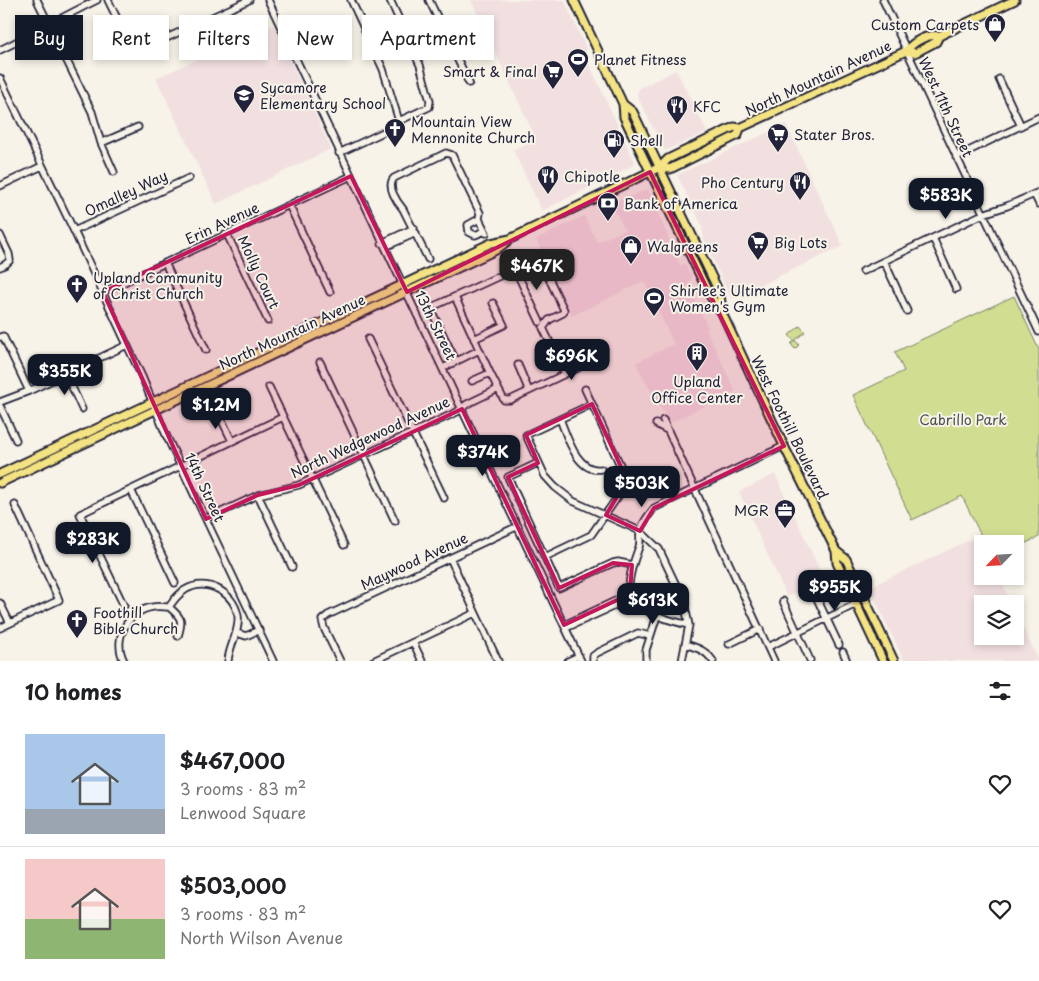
<!DOCTYPE html>
<html lang="en">
<head>
<meta charset="utf-8">
<style>
	body { margin:0; font-family:"Playpen Sans",sans-serif; background:#f2f2f2; color:#202124; height:100vh; display:flex; flex-direction:column; font-size:19px; white-space:nowrap }
	* { box-sizing:border-box; margin:0 }
	p { font-size:16px; color:#757577 }
	.icon { flex:none; width:28px; height:28px; fill:none; stroke:currentColor; stroke-width:2; stroke-linecap:round; stroke-linejoin:round }
	.map { position:relative; height:661px; overflow:hidden }
	.sheet { display:flex; flex-direction:column; background:#fff; flex:1 }
	.sheet>* { flex:none }
	.hud { position:absolute; left:15px; top:15px; width:500px; height:45px; display:flex; gap:10px }
	.needle { width:32px; rotate:245deg }
	.tools { position:absolute; left:974px; top:535px; display:grid; gap:10px }
	.tools a { display:grid; place-items:center; width:50px; height:50px; border-radius:0px; background:#fff; box-shadow:0 2px 8px #0003; font-size:25px }
	.price { position:absolute; translate:-50% -42px; padding:0 11px; border-radius:10px; background:#111827; color:#fff; font-size:16px; line-height:32px; filter:drop-shadow(0 1px 2px #0008) }
	.price::after { content:''; position:absolute; left:50%; top:30px; width:15px; height:11px; margin-left:-8px; background:inherit; clip-path:polygon(0 0,100% 0,50% 100%) }
	.price.current { background:#222; color:#fff }
	ul { padding:0; list-style:none }
	li { display:flex; align-items:center; gap:15px; height:125px; padding:0 25px }
	li+li { border-top:1px solid #e0e0e0 }
	li span { display:grid; place-items:center; flex:none; width:140px; height:100px; border-radius:0px; color:#555 }
	li>.icon { margin-inline-start:auto }
	span .icon { width:60px; height:60px; fill:#fffc; stroke-width:1 }
	li b { font-size:21px }
	h2 { display:flex; justify-content:space-between; align-items:center; height:60px; padding:0 25px; font-size:21px }
	.chip { padding:0 18px; border-radius:0px; background:#fff; box-shadow:0 2px 8px #0003; font-size:18px; line-height:45px }
	.chip.current { background:#111827; color:#fff }
	.map>svg:first-child { display:block }
	.built { fill:#f2e0e1 }
	.green { fill:#d1de91; stroke:#7a8066 }
	.lines { fill:none; stroke-linecap:round; stroke-linejoin:round }
	.minor-casing { stroke:#22223b; stroke-width:9 }
	.major-casing { stroke:#22223b; stroke-width:11 }
	.minor { stroke:#f7f3e8; stroke-width:5.5 }
	.major { stroke:#f4e382; stroke-width:7 }
	.marked { fill:#c2185b; fill-opacity:0.2; stroke:#c2185b; stroke-width:4; stroke-linejoin:round }
	.labels { text-anchor:middle; dominant-baseline:central; stroke-width:4; stroke-linejoin:round; paint-order:stroke }
	.poi-label { font-size:14px; fill:#22223b; stroke:#f7f3e8; text-anchor:start }
	.street-label { font-size:14px; fill:#22223b; stroke:#f7f3e8 }
	.park-label { font-size:14px; fill:#4e5150; stroke:#f7f3e8 }
</style>
</head>
<body>
<div class="map">
<svg width="1039" height="661" viewBox="0 0 1039 661">
	<rect width="100%" height="100%" fill="#f7f3e8"/>
	<filter id="ink" filterUnits="userSpaceOnUse"><feTurbulence type="fractalNoise" baseFrequency=".02" numOctaves="2"/><feDisplacementMap in="SourceGraphic" scale="10" xChannelSelector="R" yChannelSelector="G"/><feConvolveMatrix kernelMatrix="1 2 1 2 8 2 1 2 1" color-interpolation-filters="sRGB"/></filter>
	<g filter="url(#ink)">
		<!-- built -->
		<path class="built" d="M 471,0 L 564,0 L 587,50 L 584,53 L 635,162 L 632,166 L 542,211 L 513,150 L 536,139 Z
			M 274,25 L 331,149 L 216,204 L 156,78 Z
			M 676,70 L 707,132 L 665,151 L 638,98 L 637,92 L 640,88 Z
			M 786,124 L 843,246 L 731,299 L 704,240 L 702,226 L 677,175 Z
			M 648,189 L 680,266 L 685,264 L 692,278 L 688,284 L 708,328 L 706,329 L 735,391 L 670,423 L 645,381 L 636,363 L 674,344 L 644,281 L 572,316 L 536,239 L 584,216 L 597,242 L 625,230 L 612,204 Z
			M 775,474 L 824,579 L 787,597 L 739,492 Z
			M 980,535 L 984,544 L 982,544 L 982,576 L 999,576 L 1012,604 L 982,604 L 982,636 L 1015,636 L 1015,611 L 1039,661 L 904,661 L 871,591 L 872,586 Z"/>
		<!-- green -->
		<path class="green" d="M 1014,296 L 1039,350 L 1039,537 L 1015,548 L 1015,544 L 985,544 L 962,496 L 912,520 L 853,395 L 904,371 L 895,352 Z
			M 800,326 L 805,332 L 795,340 L 799,345 L 795,349 L 791,344 L 794,341 L 789,335 Z"/>
		<g class="lines">
			<!-- minor casing -->
			<g class="minor-casing">
				<path id="minor" d="M 37,0 L 92,112 L 101,143 L 114,172
					M 108,0 L 134,53 L 249,0
					M 268,0 L 581,661
					M 390,0 L 420,65 L 430,101 L 429,107 L 399,121
					M 429,0 L 469,83
					M 883,0 L 1039,332
					M 0,50 C 33,34 64,16 97,0
					M 0,78 L 74,231 L 143,379 L 166,435 L 273,661
					M 999,79 L 1021,126
					M 101,143 L 138,127
					M 339,153 L 394,127 L 399,121 L 383,69 L 351,0
					M 956,157 L 1039,117
					M 0,186 L 42,166
					M 1034,194 L 1039,204
					M 289,205 L 330,292
					M 479,219 L 468,225 L 469,232 L 475,235 L 485,231
					M 74,231 L 189,178
					M 227,234 L 268,321
					M 0,235 L 9,254 L 10,260 L 6,264 L 0,267
					M 933,238 L 956,289
					M 382,243 L 414,228
					M 385,247 L 416,233
					M 428,259 L 403,209 C 397,202 386,186 394,178 L 446,153 L 452,155 L 480,213 L 479,219 L 486,233
					M 884,261 L 907,311
					M 165,263 L 206,350
					M 515,269 L 540,322
					M 863,271 L 983,214 L 1007,206 L 1039,192
					M 103,292 L 351,176
					M 455,297 L 490,373 L 504,400 L 510,400 L 565,374 L 543,328 L 549,320 L 563,313 L 564,310 L 542,264 L 538,260 L 532,261 L 430,308 L 456,361
					M 0,337 L 3,336 L 29,391
					M 368,339 L 444,498
					M 474,339 L 504,325 L 493,303
					M 320,362 L 395,521
					M 518,365 L 529,391
					M 443,368 L 479,350
					M 66,374 L 82,409
					M 565,374 L 578,368
					M 472,381 L 490,373
					M 269,387 L 344,545
					M 0,402 L 29,391 L 127,345
					M 592,404 L 526,435 L 545,476 L 555,487 L 573,501 L 640,531 L 659,549 L 684,602 L 687,616 L 689,625 L 682,661
					M 0,406 L 16,440
					M 217,410 L 232,441
					M 560,419 C 567,436 577,473 601,469
					M 663,420 L 774,661
					M 656,424 L 667,430
					M 538,463 L 508,477 L 559,588 L 613,563 L 618,562 L 632,565
					M 131,490 L 175,583
					M 258,495 L 292,567
					M 206,519 L 258,495 L 299,485 L 457,412 L 467,404 L 498,389
					M 545,557 L 591,535 L 626,485 L 627,480 L 585,389
					M 450,558 L 498,661
					M 812,588 L 839,645
					M 783,601 L 810,660
					M 0,603 L 10,623
					M 124,606 L 80,514 L 283,417
					M 169,607 C 182,618 183,620 178,636
					M 564,625 L 630,594
					M 689,625 C 671,621 630,611 629,588 C 629,574 634,560 639,547 C 641,541 639,537 640,532 C 641,524 649,515 654,508 L 784,446
					M 0,628 L 59,600 L 15,505
					M 566,628 L 632,598
					M 237,633 L 246,636 L 259,630
					M 413,642 L 422,661
					M 685,644 C 697,648 706,650 713,661
					M 729,644 L 760,629
					M 768,647 L 856,604
					M 843,652 L 847,661
					M 124,661 C 112,638 128,611 153,607 C 158,606 164,607 169,607 C 173,601 178,594 185,590 C 206,577 234,592 238,616 C 240,632 229,645 228,661
					M 340,661 L 324,628 L 322,620 L 328,615 L 518,526
					M 373,661 L 475,613
					M 568,661 L 579,656
					M 593,661 L 593,656 L 597,653 L 638,633 L 650,636
					M 646,661 L 646,650 L 657,616"/>
			</g>
			<!-- major casing -->
			<g class="major-casing">
				<path id="major" d="M 574,0 L 623,104 L 624,117 L 709,294 L 722,313 L 784,446 L 836,551 L 837,563 L 883,661
					M 906,51 L 915,53 L 936,42 L 939,36
					M 623,104 L 633,112 L 720,294 L 722,312
					M 660,167 L 670,169 L 738,135 L 740,128
					M 0,474 L 491,243 L 510,239 L 660,167 L 668,159 L 734,127 L 740,128 L 906,51 C 913,42 928,33 939,36 L 1015,0
					M 0,483 L 496,250 L 509,240
					M 836,551 L 846,559 L 894,661"/>
			</g>
			<!-- minor -->
			<use href="#minor" class="minor"/>
			<!-- major -->
			<use href="#major" class="major"/>
		</g>
	</g>
	<!-- marked area -->
	<path class="marked" d="M 650,172 L 784,446 L 654,508 L 640,531 L 606,515 L 627,480 L 592,404 L 526,435 L 538,463 L 508,477 L 559,588 L 613,563 L 632,565 L 630,594 L 564,625 L 462,409 L 299,485 L 258,495 L 206,519 L 103,292 L 351,176 L 407,292 Z"/>
	<!-- icons -->
	<defs>
		<g id="shop-pin" transform="scale(1.125)"><path d="M0 17L-7.5 6A9.5 9.5 0 1 1 7.5 6Z" fill="#22223b" stroke="#f7f3e8"/><path d="M-5-2.5h2.3a2.7 3.5 0 0 1 5.4 0H5L5.5 6h-11ZM-1.5-2.5h3a1.5 2.3 0 0 0-3 0Z" fill="#fff"/></g>
		<g id="stadium-pin" transform="scale(1.125)"><path d="M0 17L-7.5 6A9.5 9.5 0 1 1 7.5 6Z" fill="#22223b" stroke="#f7f3e8"/><path d="M0-5a6.5 5 0 1 0 0 10a6.5 5 0 1 0 0-10ZM-3.5-1.8h7v3.6h-7Z" fill="#fff"/></g>
		<g id="supermarket-pin" transform="scale(1.125)"><path d="M0 17L-7.5 6A9.5 9.5 0 1 1 7.5 6Z" fill="#22223b" stroke="#f7f3e8"/><path d="M-6-5.5h2.5l.6 2H6L4.5 2H-2.5L-4.4-4H-6ZM-1.5 3.2a1.3 1.3 0 1 0 .1 0ZM3 3.2a1.3 1.3 0 1 0 .1 0Z" fill="#fff"/></g>
		<g id="school-pin" transform="scale(1.125)"><path d="M0 17L-7.5 6A9.5 9.5 0 1 1 7.5 6Z" fill="#22223b" stroke="#f7f3e8"/><path d="M0-5L7-2L0 1L-7-2ZM-4 1L0 2.5L4 1V4Q0 6-4 4Z" fill="#fff"/></g>
		<g id="restaurant-pin" transform="scale(1.125)"><path d="M0 17L-7.5 6A9.5 9.5 0 1 1 7.5 6Z" fill="#22223b" stroke="#f7f3e8"/><path d="M-5-6h1v4h1v-4h1v4h1v-4h1v5L-1.5 .5V6h-2V.5L-5-1ZM5-6V6H3V1.5H1.5Q1.5-4 5-6Z" fill="#fff"/></g>
		<g id="church-pin" transform="scale(1.125)"><path d="M0 17L-7.5 6A9.5 9.5 0 1 1 7.5 6Z" fill="#22223b" stroke="#f7f3e8"/><path d="M-1.2-6h2.4v3.5h3.3v2.4h-3.3V6h-2.4V-.1h-3.3v-2.4h3.3Z" fill="#fff"/></g>
		<g id="fuel-pin" transform="scale(1.125)"><path d="M0 17L-7.5 6A9.5 9.5 0 1 1 7.5 6Z" fill="#22223b" stroke="#f7f3e8"/><path d="M-5.5-6h7V0h2V4h1.3V-2.5L3-4.5l.8-.8L6-3V5H2.5V1h-1V6h-7ZM-4.2-4.7v3.2H.2V-4.7Z" fill="#fff"/></g>
		<g id="bank-pin" transform="scale(1.125)"><path d="M0 17L-7.5 6A9.5 9.5 0 1 1 7.5 6Z" fill="#22223b" stroke="#f7f3e8"/><path d="M-6-4H6V4H-6ZM0-2.3a2.3 2.3 0 1 0 0 4.6a2.3 2.3 0 1 0 0-4.6Z" fill="#fff"/></g>
		<g id="building-pin" transform="scale(1.125)"><path d="M0 17L-7.5 6A9.5 9.5 0 1 1 7.5 6Z" fill="#22223b" stroke="#f7f3e8"/><path d="M-4-6H4V6H1V3H-1V6H-4ZM-2.5-4.3h1.7v1.8h-1.7ZM.8-4.3h1.7v1.8H.8ZM-2.5-1h1.7V.8h-1.7ZM.8-1h1.7V.8H.8Z" fill="#fff"/></g>
		<g id="office-pin" transform="scale(1.125)"><path d="M0 17L-7.5 6A9.5 9.5 0 1 1 7.5 6Z" fill="#22223b" stroke="#f7f3e8"/><path d="M-6-3h4V-5.5h4V-3h4V5H-6ZM-1-4.5V-3h2v-1.5ZM-6 0V1H6V0Z" fill="#fff"/></g>
	</defs>
	<g fill-rule="evenodd">
		<use href="#shop-pin" x="995" y="24"/>
		<use href="#stadium-pin" x="578" y="59"/>
		<use href="#supermarket-pin" x="553" y="71"/>
		<use href="#school-pin" x="244" y="95"/>
		<use href="#restaurant-pin" x="677" y="106"/>
		<use href="#church-pin" x="395" y="129"/>
		<use href="#supermarket-pin" x="778" y="134"/>
		<use href="#fuel-pin" x="614" y="140"/>
		<use href="#restaurant-pin" x="548" y="176"/>
		<use href="#restaurant-pin" x="800" y="182"/>
		<use href="#bank-pin" x="608" y="203"/>
		<use href="#supermarket-pin" x="758" y="242"/>
		<use href="#shop-pin" x="631" y="246"/>
		<use href="#church-pin" x="77" y="285"/>
		<use href="#stadium-pin" x="654" y="298"/>
		<use href="#building-pin" x="697" y="353"/>
		<use href="#office-pin" x="785" y="510"/>
		<use href="#church-pin" x="77" y="620"/>
	</g>
	<g class="labels">
		<!-- poi labels -->
		<g class="poi-label">
			<text x="979" y="24" text-anchor="end">Custom Carpets</text>
			<text x="594" y="59">Planet Fitness</text>
			<text x="537" y="71" text-anchor="end">Smart &amp; Final</text>
			<text x="260" y="87">Sycamore<tspan x="260" dy="16">Elementary School</tspan></text>
			<text x="693" y="106">KFC</text>
			<text x="411" y="121">Mountain View<tspan x="411" dy="16">Mennonite Church</tspan></text>
			<text x="794" y="134">Stater Bros.</text>
			<text x="630" y="140">Shell</text>
			<text x="564" y="176">Chipotle</text>
			<text x="784" y="182" text-anchor="end">Pho Century</text>
			<text x="624" y="203">Bank of America</text>
			<text x="774" y="242">Big Lots</text>
			<text x="647" y="246">Walgreens</text>
			<text x="93" y="277">Upland Community<tspan x="93" dy="16">of Christ Church</tspan></text>
			<text x="670" y="290">Shirlee's Ultimate<tspan x="670" dy="16">Women's Gym</tspan></text>
			<text x="697" y="381" text-anchor="middle">Upland<tspan x="697" dy="16">Office Center</tspan></text>
			<text x="769" y="510" text-anchor="end">MGR</text>
			<text x="93" y="612">Foothill<tspan x="93" dy="16">Bible Church</tspan></text>
		</g>
		<!-- street labels -->
		<g class="street-label">
			<text transform="translate(818 78) rotate(-25)">North Mountain Avenue</text>
			<text transform="translate(946 107) rotate(65)">West 11th Street</text>
			<text transform="translate(126 193) rotate(-25)">Omalley Way</text>
			<text transform="translate(222 223) rotate(-25)">Erin Avenue</text>
			<text transform="translate(259 272) rotate(65)">Molly Court</text>
			<text transform="translate(436 325) rotate(64)">13th Street</text>
			<text transform="translate(292 332) rotate(-25)">North Mountain Avenue</text>
			<text transform="translate(790 427) rotate(64)">West Foothill Boulevard</text>
			<text transform="translate(370 437) rotate(-25)">North Wedgewood Avenue</text>
			<text transform="translate(205 487) rotate(65)">14th Street</text>
			<text transform="translate(414 561) rotate(-25)">Maywood Avenue</text>
		</g>
		<!-- park labels -->
		<g class="park-label">
			<text x="963" y="419">Cabrillo Park</text>
		</g>
	</g>
</svg>
<div class="tools">
<a><svg class="needle" viewBox="-14 -14 28 28"><path d="M0-13l5 13h-10z" fill="#e53935"/><path d="M0 13l5-13h-10z" fill="#757577"/></svg></a>
<a><svg class="icon" aria-label="layers" viewBox="0 0 24 24"><path d="M12 4l9 5-9 5-9-5zM3 14l9 5 9-5"/></svg></a>
</div>
<b class="price" style="left:946px;top:220px">$583K</b>
<b class="price current" style="left:537px;top:291px">$467K</b>
<b class="price" style="left:572px;top:381px">$696K</b>
<b class="price" style="left:65px;top:396px">$355K</b>
<b class="price" style="left:216px;top:430px">$1.2M</b>
<b class="price" style="left:483px;top:477px">$374K</b>
<b class="price" style="left:642px;top:508px">$503K</b>
<b class="price" style="left:93px;top:564px">$283K</b>
<b class="price" style="left:835px;top:612px">$955K</b>
<b class="price" style="left:653px;top:625px">$613K</b>
<div class="hud">
<a class="chip current">Buy</a>
<a class="chip">Rent</a>
<a class="chip">Filters</a>
<a class="chip">New</a>
<a class="chip">Apartment</a>
</div>
</div>
<section class="sheet">
<h2>10 homes<svg class="icon" aria-label="filters" viewBox="0 0 24 24"><path d="M4 7h16M4 17h16"/><circle cx="9" cy="7" r="2"/><circle cx="15" cy="17" r="2"/></svg></h2>
<ul>
<li><span style="background:linear-gradient(#a9c7e8 75%,#9aa5b1 0)"><svg class="icon" aria-label="home" viewBox="0 0 24 24"><path d="M3 11l9-7 9 7M6 9v11h12V9"/></svg></span><div><b>$467,000</b><p>3 rooms · 83 m²</p><p>Lenwood Square</p></div><svg class="icon" aria-label="heart" viewBox="0 0 24 24"><path d="M12 20l-8-8c-3-5 5-10 8-4 3-6 11-1 8 4z"/></svg></li>
<li><span style="background:linear-gradient(#f6c9c9 60%,#8fb573 0)"><svg class="icon" aria-label="home" viewBox="0 0 24 24"><path d="M3 11l9-7 9 7M6 9v11h12V9"/></svg></span><div><b>$503,000</b><p>3 rooms · 83 m²</p><p>North Wilson Avenue</p></div><svg class="icon" aria-label="heart" viewBox="0 0 24 24"><path d="M12 20l-8-8c-3-5 5-10 8-4 3-6 11-1 8 4z"/></svg></li>
</ul>
</section>
</body>
</html>
